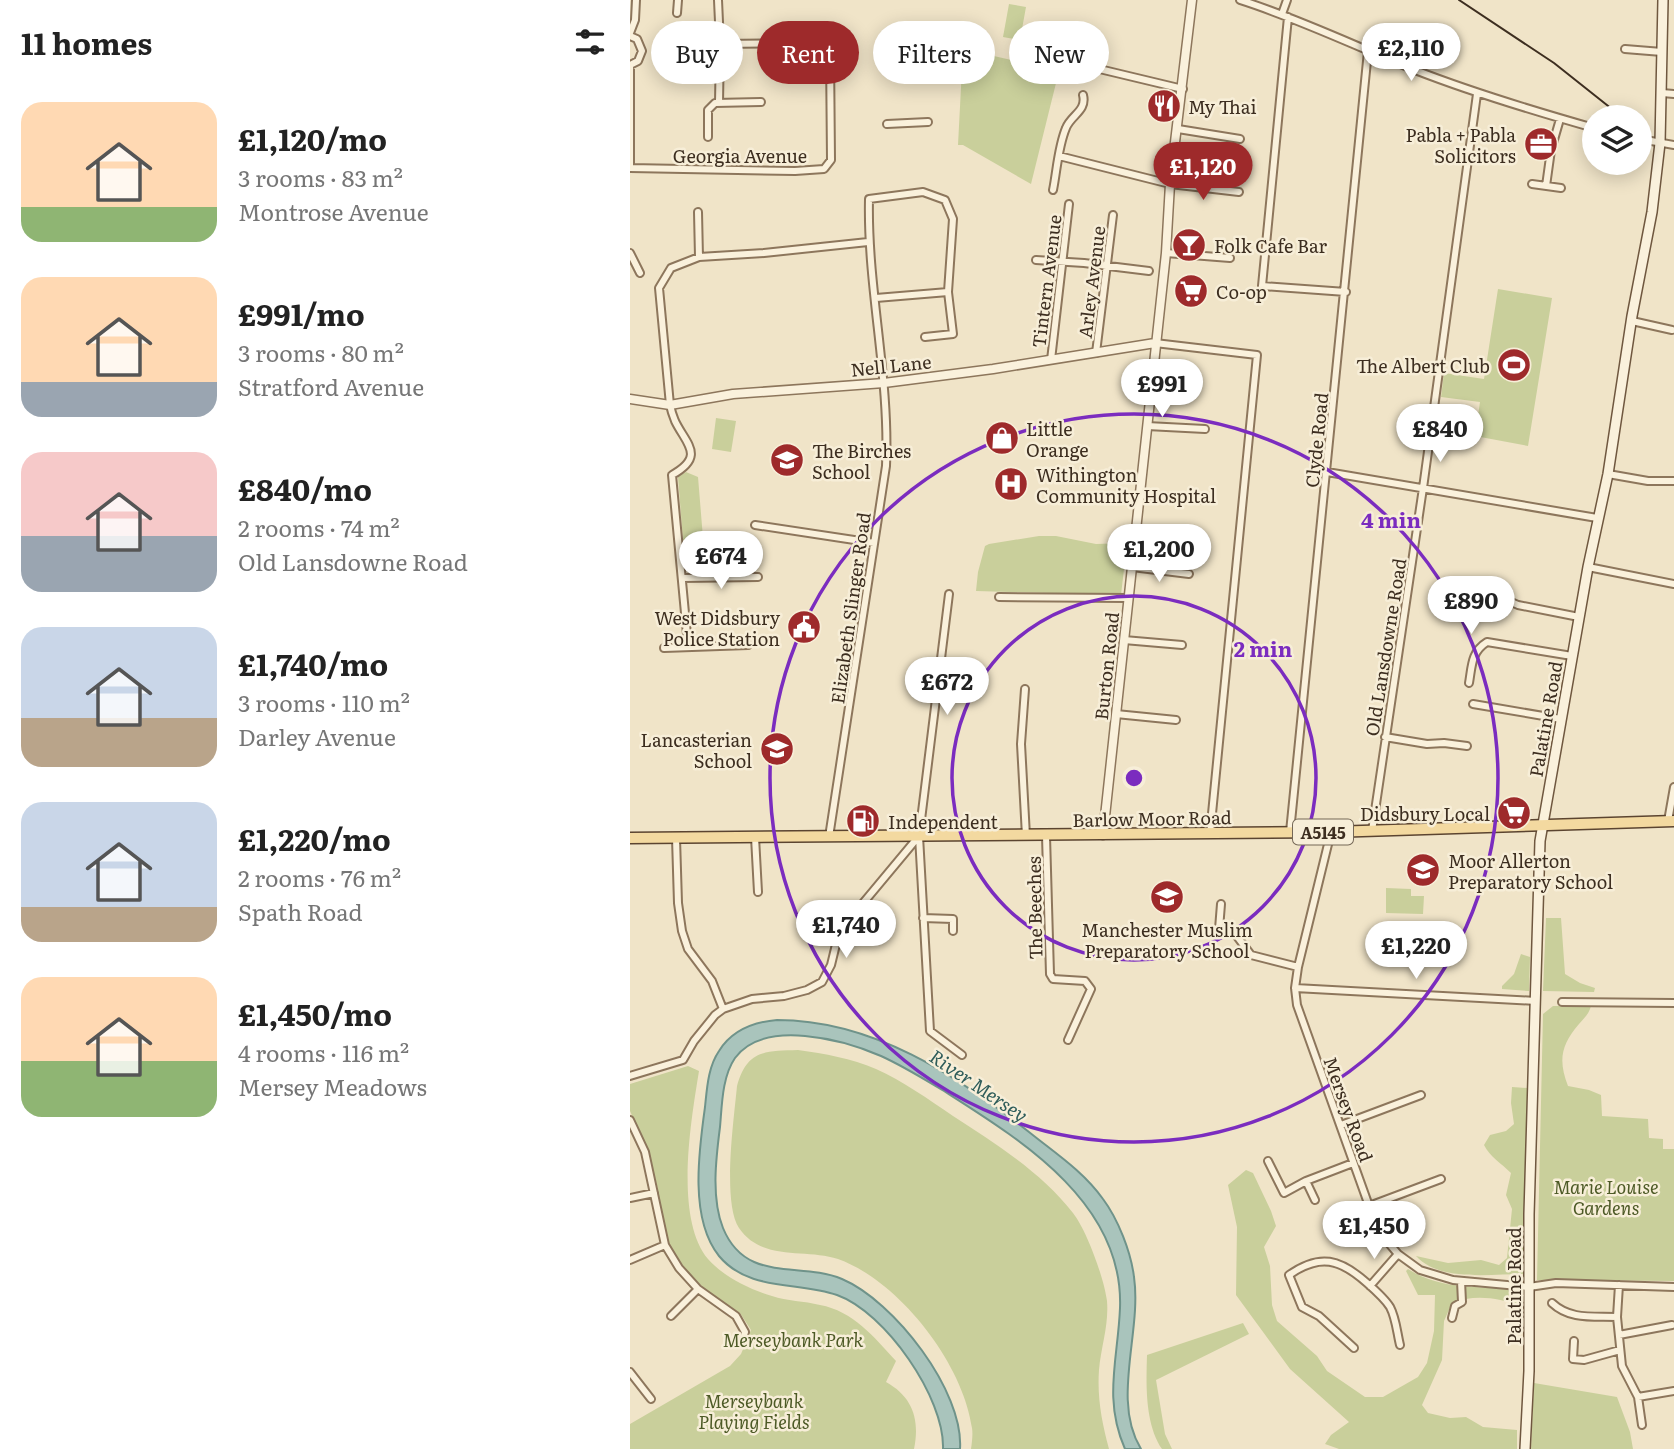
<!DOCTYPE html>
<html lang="en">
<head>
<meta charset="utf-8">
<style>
	body { margin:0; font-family:Literata,serif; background:#f2f2f2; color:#222; height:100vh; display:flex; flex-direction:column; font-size:26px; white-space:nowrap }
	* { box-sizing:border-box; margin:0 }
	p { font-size:23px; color:#767676 }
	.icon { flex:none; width:38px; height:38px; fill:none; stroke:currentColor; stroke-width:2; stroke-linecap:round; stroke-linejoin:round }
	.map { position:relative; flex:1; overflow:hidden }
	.drawer { display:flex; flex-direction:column; background:#fff; width:630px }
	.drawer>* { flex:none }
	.top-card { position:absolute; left:21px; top:21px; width:665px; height:63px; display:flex; gap:14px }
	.fabs { position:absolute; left:952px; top:105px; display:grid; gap:14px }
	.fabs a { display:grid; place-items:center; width:70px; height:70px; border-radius:50%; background:#fff; box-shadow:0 4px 18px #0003; font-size:35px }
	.price { position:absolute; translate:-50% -60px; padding:0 16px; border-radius:24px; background:#fff; color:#222; font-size:23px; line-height:46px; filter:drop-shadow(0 2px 4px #0008) }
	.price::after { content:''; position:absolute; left:50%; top:42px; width:21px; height:16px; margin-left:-10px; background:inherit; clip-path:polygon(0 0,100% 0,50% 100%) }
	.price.current { background:#9e2a2b; color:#fff }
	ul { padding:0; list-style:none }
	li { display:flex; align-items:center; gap:21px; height:175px; padding:0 21px }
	li span { display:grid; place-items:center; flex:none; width:196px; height:140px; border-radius:21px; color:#555 }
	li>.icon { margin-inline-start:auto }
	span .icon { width:84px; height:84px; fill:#fffc; stroke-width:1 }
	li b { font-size:30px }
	h2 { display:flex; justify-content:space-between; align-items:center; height:84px; padding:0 21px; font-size:30px }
	.chip { padding:0 24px; border-radius:32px; background:#fff; box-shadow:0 4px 18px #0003; font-size:24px; line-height:63px }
	.chip.current { background:#9e2a2b; color:#fff }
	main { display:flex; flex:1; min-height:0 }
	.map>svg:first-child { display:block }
	.green { fill:#c9cf9b }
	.water { fill:#a9c4bc; stroke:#6f938a; stroke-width:2 }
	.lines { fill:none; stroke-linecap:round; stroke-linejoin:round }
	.minor-casing { stroke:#8d765c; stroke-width:10 }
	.tertiary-casing { stroke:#8d765c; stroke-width:11 }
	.secondary-casing { stroke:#6f573f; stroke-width:12 }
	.primary-casing { stroke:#5b4430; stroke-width:13 }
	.minor { stroke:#faf1dc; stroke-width:6 }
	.tertiary { stroke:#faf1dc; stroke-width:8 }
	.secondary { stroke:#faf1dc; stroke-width:9 }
	.primary { stroke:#f3d9a0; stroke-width:10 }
	.tram { stroke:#3d2e20; stroke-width:2 }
	.ring { fill:none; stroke:#7b2cbf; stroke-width:3.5 }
	.labels { text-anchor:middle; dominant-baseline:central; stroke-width:5; stroke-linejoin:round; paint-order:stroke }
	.shield { fill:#f7eed8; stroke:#756857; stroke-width:2 }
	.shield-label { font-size:16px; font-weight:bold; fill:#3d2e20 }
	.poi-label { font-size:18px; fill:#3d2e20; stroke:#f7eed8; text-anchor:start }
	.street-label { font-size:18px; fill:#3d2e20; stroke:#f7eed8 }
	.park-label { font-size:18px; font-style:italic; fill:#4d5a26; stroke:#f7eed8 }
	.water-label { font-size:19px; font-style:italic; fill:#2f5d5a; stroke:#f7eed8 }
	.centre { fill:#7b2cbf; stroke:#f7eed8; stroke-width:3.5 }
	.ring-label { font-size:21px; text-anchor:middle; font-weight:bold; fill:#7b2cbf; stroke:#f7eed8; stroke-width:5; stroke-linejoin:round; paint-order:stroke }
</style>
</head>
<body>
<main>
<section class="drawer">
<h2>11 homes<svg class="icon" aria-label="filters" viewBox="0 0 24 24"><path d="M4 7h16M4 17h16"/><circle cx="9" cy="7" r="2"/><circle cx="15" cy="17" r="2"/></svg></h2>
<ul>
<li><span style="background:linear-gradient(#ffd9b3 75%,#8fb573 0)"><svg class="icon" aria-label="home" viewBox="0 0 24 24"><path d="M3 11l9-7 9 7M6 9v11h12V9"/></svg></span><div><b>£1,120/mo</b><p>3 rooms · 83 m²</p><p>Montrose Avenue</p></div></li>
<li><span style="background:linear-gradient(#ffd9b3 75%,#9aa5b1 0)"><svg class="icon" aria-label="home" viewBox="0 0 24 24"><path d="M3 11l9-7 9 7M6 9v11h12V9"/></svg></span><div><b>£991/mo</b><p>3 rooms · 80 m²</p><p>Stratford Avenue</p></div></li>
<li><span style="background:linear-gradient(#f6c9c9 60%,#9aa5b1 0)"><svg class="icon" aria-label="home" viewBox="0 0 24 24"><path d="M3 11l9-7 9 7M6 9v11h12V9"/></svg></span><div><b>£840/mo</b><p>2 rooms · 74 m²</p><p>Old Lansdowne Road</p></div></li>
<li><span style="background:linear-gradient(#c9d6e8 65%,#b9a48a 0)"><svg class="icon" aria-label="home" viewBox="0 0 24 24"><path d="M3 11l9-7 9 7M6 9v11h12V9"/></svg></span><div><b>£1,740/mo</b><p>3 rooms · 110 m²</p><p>Darley Avenue</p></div></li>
<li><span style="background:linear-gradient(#c9d6e8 75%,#b9a48a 0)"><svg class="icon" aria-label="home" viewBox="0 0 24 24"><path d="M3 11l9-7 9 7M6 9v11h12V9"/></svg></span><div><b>£1,220/mo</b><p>2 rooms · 76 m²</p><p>Spath Road</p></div></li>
<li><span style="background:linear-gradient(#ffd9b3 60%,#8fb573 0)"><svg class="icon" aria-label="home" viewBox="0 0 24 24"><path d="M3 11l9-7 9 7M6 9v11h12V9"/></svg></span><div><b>£1,450/mo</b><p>4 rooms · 116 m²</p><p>Mersey Meadows</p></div></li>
</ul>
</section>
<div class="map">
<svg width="1044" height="1449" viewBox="0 0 1044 1449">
	<rect width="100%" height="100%" fill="#f0e4c8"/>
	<!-- green -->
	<path class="green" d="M 379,4 L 396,7 L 390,40 L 373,37 Z
		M 333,49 L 429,71 L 401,184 L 333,145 L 328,145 Z
		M 868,289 L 922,298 L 898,446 L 845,436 L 850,402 L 811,397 L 814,373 L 854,379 Z
		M 86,418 L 106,421 L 101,452 L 82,449 Z
		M 56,472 L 68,477 L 73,538 L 53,540 L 48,477 Z
		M 409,536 L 426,536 L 466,544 L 497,543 L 491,595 L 346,591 L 348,572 L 355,546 L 359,544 Z
		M 756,888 L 781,889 L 781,896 L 794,896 L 793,914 L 756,913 Z
		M 916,918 L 931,918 L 935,974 L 950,983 L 965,988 L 964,992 L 913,991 Z
		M 891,954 L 900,957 L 899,991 L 872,989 L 872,986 L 884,974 Z
		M 923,1006 L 961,1006 C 959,1014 954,1018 949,1024 C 931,1045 928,1060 938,1086 L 959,1090 L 971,1095 L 972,1116 L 1018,1119 L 1019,1138 L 1033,1139 L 1033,1149 L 1044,1149 L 1044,1281 L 907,1280 L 913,1014 Z
		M 168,1050 C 195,1054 221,1058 246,1069 C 273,1081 298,1099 323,1116 C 365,1143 412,1173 443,1213 C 457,1231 474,1278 477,1301 C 479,1325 471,1347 469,1370 C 467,1398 472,1423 479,1449 L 341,1449 C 342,1442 343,1434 342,1428 C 333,1363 269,1281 208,1259 C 176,1248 132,1262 109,1228 C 92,1202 104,1119 107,1086 C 117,1050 135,1051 168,1050 Z
		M 58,1066 L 69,1071 C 61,1121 44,1218 78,1259 C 94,1277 119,1289 142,1296 C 157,1301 174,1301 190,1305 C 223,1311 244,1337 266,1361 L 256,1382 C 283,1397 290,1420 284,1449 L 0,1449 L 0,1424 L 100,1366 L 111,1354 L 121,1330 L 110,1313 L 86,1298 L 60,1276 L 44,1253 L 35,1235 L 27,1185 L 18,1152 L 0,1111 L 0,1084 Z
		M 882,1087 L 898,1088 L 893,1274 C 860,1274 810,1282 786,1256 L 818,1263 L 851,1260 L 869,1265 L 877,1258 L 882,1209 L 876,1195 L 881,1173 C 871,1163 860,1157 854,1145 L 860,1135 L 876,1131 L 884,1124 L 881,1103 Z
		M 616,1170 L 623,1173 L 641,1211 L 646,1226 L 634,1247 L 640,1266 L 642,1305 L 647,1321 L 687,1356 L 697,1371 L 735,1397 L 753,1397 L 788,1377 L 797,1363 L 804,1331 L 805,1295 L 788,1295 L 776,1271 L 778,1269 C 811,1290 849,1287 887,1288 L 892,1292 L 891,1306 C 868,1298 845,1294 822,1303 L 814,1321 L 812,1360 L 792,1405 L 798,1413 L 820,1418 L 836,1417 L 853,1427 L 887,1430 L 887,1449 L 709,1449 L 695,1444 L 701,1435 L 719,1422 L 660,1369 L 606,1295 L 607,1227 L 598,1185 Z
		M 613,1323 L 619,1334 L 526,1380 L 535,1434 L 542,1449 L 532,1449 C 515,1424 516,1385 517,1355 Z
		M 904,1383 L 987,1397 L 1000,1432 L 1003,1449 L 901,1449 Z"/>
	<!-- water -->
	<path class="water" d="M 147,1020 C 243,1020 326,1075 399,1132 C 425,1153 453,1171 473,1199 C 488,1219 501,1252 504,1277 C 512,1332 481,1400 511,1449 L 495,1449 C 473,1399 488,1359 490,1308 C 494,1203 391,1140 314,1091 C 294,1079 273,1066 251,1056 C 214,1040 134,1018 105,1058 C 92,1077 92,1105 90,1127 C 86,1158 81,1198 93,1228 C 116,1284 169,1261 212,1279 C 264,1301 334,1391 330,1449 L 313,1449 C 315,1398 255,1312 207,1295 C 167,1281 119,1292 89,1256 C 59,1219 69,1150 75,1107 C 77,1088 78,1067 89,1051 C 102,1030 124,1022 147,1020 Z"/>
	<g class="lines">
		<!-- minor casing -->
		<g class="minor-casing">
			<path id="minor" d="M 610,0 C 670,19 727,47 785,70 C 844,93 904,111 964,128
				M 47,13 L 48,0
				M 652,14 L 657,0
				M 658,17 L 632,286 L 716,292
				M 0,33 L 5,20 L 6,0
				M 0,36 L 7,39 L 12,51 L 8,61 L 0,65
				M 995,49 L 1032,52
				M 264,57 L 298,58
				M 436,61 L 553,89
				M 0,67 L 0,166
				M 1032,93 L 1044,94
				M 89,103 L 90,44
				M 257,124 L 298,122
				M 548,129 L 610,139
				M 78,137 L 78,110 L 85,103 L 131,102
				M 1010,139 L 1044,145
				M 429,156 L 540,184 L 609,192
				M 0,168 L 165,171 L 194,169 L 201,160 L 200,53 L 196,43 L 90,44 L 88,0
				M 902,184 L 931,188
				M 916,186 L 921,150 L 930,119
				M 423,190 C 427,170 428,147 436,128 C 441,115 457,111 453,95
				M 68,212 L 69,257
				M 0,253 L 10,273
				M 536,253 L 600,258
				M 406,260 L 454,263 L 519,271
				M 246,298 L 318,292
				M 1002,321 L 1042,330
				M 525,343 L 627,355 L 580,834
				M 466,353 L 483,215
				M 421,360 L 439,204
				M 517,426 L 575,429
				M 697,472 L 967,518
				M 978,474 L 1018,481 L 1044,481
				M 509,495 L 570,500
				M 125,525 L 244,543
				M 502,567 L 559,574
				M 958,567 L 1044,584
				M 52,578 L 128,577
				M 319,594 L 289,836 L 300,1031 L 332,1055
				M 369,597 L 499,598
				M 872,598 L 888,605 L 949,617
				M 494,640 L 552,645
				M 58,645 L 42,475 C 76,456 56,444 45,421 C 43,416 41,410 40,405 L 29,288 L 41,268 L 69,257 L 134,253 L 238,242
				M 34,648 L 118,645
				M 839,683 C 842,666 841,652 857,642 L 942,656
				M 395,689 L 391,744 L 396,836
				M 843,704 L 931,719
				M 486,714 L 546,720
				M 755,737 L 797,744 L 814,743 L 837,746
				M 1038,821 L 1044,787
				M 742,831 L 793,488 L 847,94
				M 660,832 L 738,51
				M 701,832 L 668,967 L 665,988 L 667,1005 L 739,1206 L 751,1234 L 768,1254 L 790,1270 L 823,1280 L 899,1287 L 926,1283 L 1044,1287
				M 416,836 L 420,974 L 423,979 L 455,981 L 461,989 L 438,1040
				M 125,837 L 128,892
				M 199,837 L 256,466 C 260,376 237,288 239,199 L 293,192 L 315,200 L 323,219 L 318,292 L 323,334 L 295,337
				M 46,838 L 48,903 L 52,931 L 58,949 L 82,981 L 93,1009
				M 591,904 L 589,929 L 603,931 L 621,955 L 668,967
				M 293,918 L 323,919 L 323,931
				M 665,988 L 906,1001
				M 932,1002 L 1044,1003
				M 0,1076 L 53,1060 L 64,1041 L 85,1015 L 93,1009 L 122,999 L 154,996 L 177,990 L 192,982 L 201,965 L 209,932 L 289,836
				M 0,1120 L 15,1152 L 35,1245 L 49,1268 L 68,1289 L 106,1316 L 115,1332 L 113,1339
				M 711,1125 L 791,1095
				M 638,1161 L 654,1193 L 676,1181 L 723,1163
				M 676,1181 L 685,1200
				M 0,1198 L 24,1193
				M 739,1206 L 811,1179
				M 0,1260 L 35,1245
				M 989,1285 L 987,1317 L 992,1366 L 1008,1397 L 1012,1425
				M 740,1286 L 768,1254
				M 922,1303 C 940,1320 963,1316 987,1317
				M 41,1316 L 68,1289
				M 822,1318 L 825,1306 L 832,1302 L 831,1281
				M 989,1335 L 1042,1325
				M 944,1341 L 943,1359 L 954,1360 L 990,1350
				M 724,1348 L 689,1316 L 672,1307 L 659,1275 C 690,1253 710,1259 737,1283 C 745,1290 755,1299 760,1307 C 766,1318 767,1333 770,1345
				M 0,1372 L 21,1399
				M 1008,1397 L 1044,1391"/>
		</g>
		<!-- tertiary casing -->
		<g class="tertiary-casing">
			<path id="tertiary" d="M 0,399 L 40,405 L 103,394 L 254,383 L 363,369 L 525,343
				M 473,835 L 536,253 L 540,184 L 562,0"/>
		</g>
		<!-- secondary casing -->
		<g class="secondary-casing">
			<path id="secondary" d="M 895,1449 L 899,1371 L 899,1214 L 910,841 L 958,567 L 978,474 L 1002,316 L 1022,212 L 1030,143 L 1033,0"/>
		</g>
		<!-- primary casing -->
		<g class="primary-casing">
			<path id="primary" d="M 0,838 L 701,832 L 1044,821"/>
		</g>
		<!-- minor -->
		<use href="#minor" class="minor"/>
		<!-- tertiary -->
		<use href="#tertiary" class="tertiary"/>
		<!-- secondary -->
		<use href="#secondary" class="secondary"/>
		<!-- primary -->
		<use href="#primary" class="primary"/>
		<!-- tram -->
		<path class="tram" d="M 829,0 L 924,63 L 992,117"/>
	</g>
	<!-- distance rings -->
	<g class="ring">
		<circle cx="504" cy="778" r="182"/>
		<circle cx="504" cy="778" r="364"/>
	</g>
	<!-- icons -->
	<defs>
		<g id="restaurant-disc" transform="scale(1.75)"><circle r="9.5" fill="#9e2a2b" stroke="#f7eed8"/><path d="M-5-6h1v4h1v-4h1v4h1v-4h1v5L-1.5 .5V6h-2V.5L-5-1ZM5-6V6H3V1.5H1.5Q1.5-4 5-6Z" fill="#fff"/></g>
		<g id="office-disc" transform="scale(1.75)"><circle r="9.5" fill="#9e2a2b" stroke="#f7eed8"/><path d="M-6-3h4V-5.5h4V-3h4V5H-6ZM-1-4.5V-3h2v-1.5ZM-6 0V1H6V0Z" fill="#fff"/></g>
		<g id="bar-disc" transform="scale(1.75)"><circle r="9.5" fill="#9e2a2b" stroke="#f7eed8"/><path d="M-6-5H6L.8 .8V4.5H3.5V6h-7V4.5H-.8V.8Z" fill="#fff"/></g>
		<g id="supermarket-disc" transform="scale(1.75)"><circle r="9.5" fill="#9e2a2b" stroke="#f7eed8"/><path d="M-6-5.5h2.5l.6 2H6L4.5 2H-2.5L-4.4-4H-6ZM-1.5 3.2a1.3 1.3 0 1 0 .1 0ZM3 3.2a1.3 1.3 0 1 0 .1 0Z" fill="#fff"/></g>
		<g id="stadium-disc" transform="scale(1.75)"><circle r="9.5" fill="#9e2a2b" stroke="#f7eed8"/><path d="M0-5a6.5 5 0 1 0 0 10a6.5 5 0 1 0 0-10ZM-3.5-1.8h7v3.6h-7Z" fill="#fff"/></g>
		<g id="shop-disc" transform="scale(1.75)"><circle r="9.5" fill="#9e2a2b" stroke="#f7eed8"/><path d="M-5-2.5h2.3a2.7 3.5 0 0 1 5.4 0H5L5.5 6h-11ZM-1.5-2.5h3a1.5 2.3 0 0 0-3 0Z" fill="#fff"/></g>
		<g id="school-disc" transform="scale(1.75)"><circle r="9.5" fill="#9e2a2b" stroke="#f7eed8"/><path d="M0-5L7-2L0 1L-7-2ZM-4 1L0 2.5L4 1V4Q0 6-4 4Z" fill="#fff"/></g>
		<g id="hospital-disc" transform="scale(1.75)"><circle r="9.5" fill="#9e2a2b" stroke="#f7eed8"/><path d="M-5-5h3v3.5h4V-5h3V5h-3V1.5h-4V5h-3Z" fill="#fff"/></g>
		<g id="civic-disc" transform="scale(1.75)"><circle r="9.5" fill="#9e2a2b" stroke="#f7eed8"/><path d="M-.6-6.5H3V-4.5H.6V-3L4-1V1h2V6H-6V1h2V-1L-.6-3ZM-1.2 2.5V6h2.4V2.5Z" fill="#fff"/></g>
		<g id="fuel-disc" transform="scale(1.75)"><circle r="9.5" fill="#9e2a2b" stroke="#f7eed8"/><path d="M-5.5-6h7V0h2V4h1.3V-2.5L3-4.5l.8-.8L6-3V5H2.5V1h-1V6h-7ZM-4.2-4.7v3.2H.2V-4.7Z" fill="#fff"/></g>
	</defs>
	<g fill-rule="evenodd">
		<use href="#restaurant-disc" x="534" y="106"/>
		<use href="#office-disc" x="911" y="144"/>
		<use href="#bar-disc" x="559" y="245"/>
		<use href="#supermarket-disc" x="561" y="291"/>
		<use href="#stadium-disc" x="884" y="365"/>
		<use href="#shop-disc" x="372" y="438"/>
		<use href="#school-disc" x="157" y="460"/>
		<use href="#hospital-disc" x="381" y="484"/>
		<use href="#civic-disc" x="174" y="627"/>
		<use href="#school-disc" x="147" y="749"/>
		<use href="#supermarket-disc" x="884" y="813"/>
		<use href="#fuel-disc" x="233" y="821"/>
		<use href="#school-disc" x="793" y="870"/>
		<use href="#school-disc" x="537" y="897"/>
	</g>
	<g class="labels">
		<!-- shield labels -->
		<rect class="shield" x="663" y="819.5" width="60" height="25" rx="5"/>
		<g class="shield-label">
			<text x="693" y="832">A5145</text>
		</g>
		<!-- poi labels -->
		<g class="poi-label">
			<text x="558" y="106">My Thai</text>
			<text x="886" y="134" text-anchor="end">Pabla + Pabla<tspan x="886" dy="21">Solicitors</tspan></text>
			<text x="584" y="245">Folk Cafe Bar</text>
			<text x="586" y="291">Co-op</text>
			<text x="860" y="365" text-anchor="end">The Albert Club</text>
			<text x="396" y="428">Little<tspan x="396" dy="21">Orange</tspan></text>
			<text x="182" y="450">The Birches<tspan x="182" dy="21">School</tspan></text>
			<text x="406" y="474">Withington<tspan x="406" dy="21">Community Hospital</tspan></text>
			<text x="150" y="617" text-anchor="end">West Didsbury<tspan x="150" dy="21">Police Station</tspan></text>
			<text x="122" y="739" text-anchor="end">Lancasterian<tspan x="122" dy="21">School</tspan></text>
			<text x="860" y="813" text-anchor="end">Didsbury Local</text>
			<text x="258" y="821">Independent</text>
			<text x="818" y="860">Moor Allerton<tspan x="818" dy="21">Preparatory School</tspan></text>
			<text x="537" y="929" text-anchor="middle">Manchester Muslim<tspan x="537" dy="21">Preparatory School</tspan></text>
		</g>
		<!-- street labels -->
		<g class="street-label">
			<text x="110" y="155">Georgia Avenue</text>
			<text transform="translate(416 281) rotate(-83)">Tintern Avenue</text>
			<text transform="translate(461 282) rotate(-83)">Arley Avenue</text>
			<text transform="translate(261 365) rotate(-6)">Nell Lane</text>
			<text transform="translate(686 440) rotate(-84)">Clyde Road</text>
			<text transform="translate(220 608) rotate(-82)">Elizabeth Slinger Road</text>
			<text transform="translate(755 647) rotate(-81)">Old Lansdowne Road</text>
			<text transform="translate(476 666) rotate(-84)">Burton Road</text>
			<text transform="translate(915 719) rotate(-80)">Palatine Road</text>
			<text transform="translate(522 818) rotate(-1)">Barlow Moor Road</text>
			<text transform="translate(404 908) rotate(-91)">The Beeches</text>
			<text transform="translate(719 1109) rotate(70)">Mersey Road</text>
			<text transform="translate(883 1286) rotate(-90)">Palatine Road</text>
		</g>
		<!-- park labels -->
		<g class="park-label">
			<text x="976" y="1186">Marie Louise<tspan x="976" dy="21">Gardens</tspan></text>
			<text x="163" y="1339">Merseybank Park</text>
			<text x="124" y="1400">Merseybank<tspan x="124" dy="21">Playing Fields</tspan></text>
		</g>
		<!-- water labels -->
		<g class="water-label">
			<text transform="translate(349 1085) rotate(34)">River Mersey</text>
		</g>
	</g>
	<circle cx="504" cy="778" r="10" class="centre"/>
	<g class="ring-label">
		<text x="761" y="528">4 min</text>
		<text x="633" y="657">2 min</text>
	</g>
</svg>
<div class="fabs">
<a><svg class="icon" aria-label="layers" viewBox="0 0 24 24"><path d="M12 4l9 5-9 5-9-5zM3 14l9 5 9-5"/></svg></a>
</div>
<b class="price" style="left:781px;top:83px">£2,110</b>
<b class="price current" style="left:573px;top:202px">£1,120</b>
<b class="price" style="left:532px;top:419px">£991</b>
<b class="price" style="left:810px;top:464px">£840</b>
<b class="price" style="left:529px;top:584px">£1,200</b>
<b class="price" style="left:91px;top:591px">£674</b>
<b class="price" style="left:841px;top:636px">£890</b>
<b class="price" style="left:317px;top:717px">£672</b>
<b class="price" style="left:216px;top:960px">£1,740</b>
<b class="price" style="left:786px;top:981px">£1,220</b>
<b class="price" style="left:744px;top:1261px">£1,450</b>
<div class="top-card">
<a class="chip">Buy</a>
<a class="chip current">Rent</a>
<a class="chip">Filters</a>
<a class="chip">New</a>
</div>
</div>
</main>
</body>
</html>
